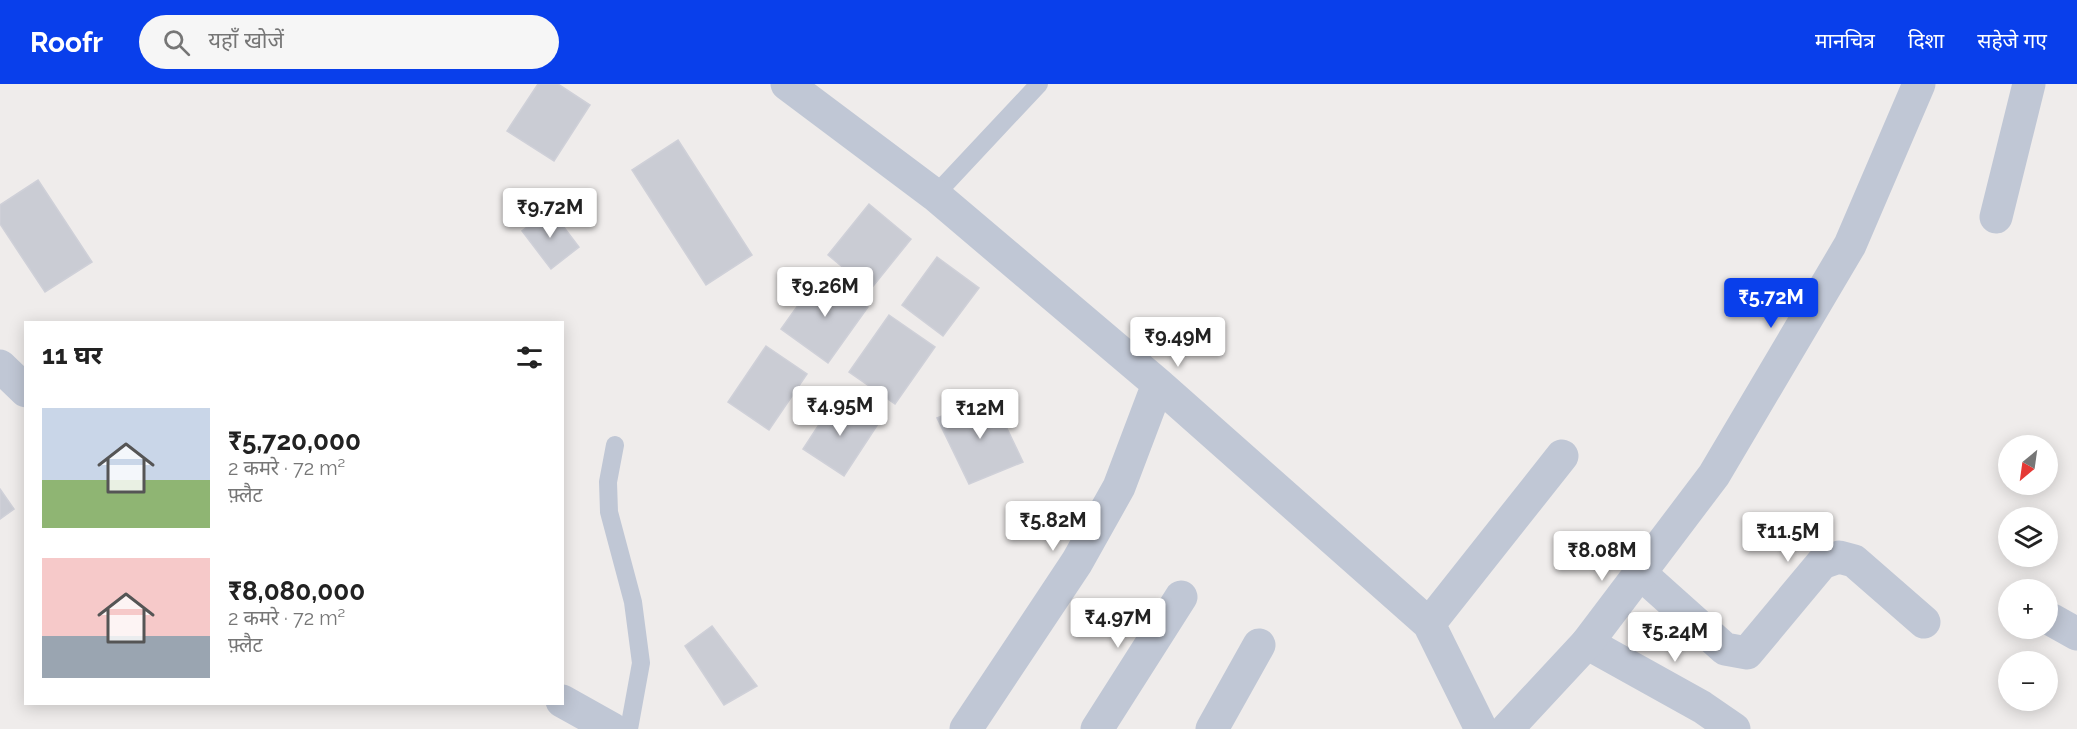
<!DOCTYPE html>
<html lang="hi">
<head>
<meta charset="utf-8">
<style>
	body { margin:0; font-family:Raleway,"Noto Sans Devanagari",sans-serif; background:#f6f6f6; color:#222; height:100vh; display:flex; flex-direction:column; font-size:22px; white-space:nowrap }
	* { box-sizing:border-box; margin:0 }
	p { font-size:20px; color:#767676 }
	.icon { flex:none; width:33px; height:33px; fill:none; stroke:currentColor; stroke-width:2; stroke-linecap:round; stroke-linejoin:round }
	.map { position:relative; flex:1; overflow:hidden }
	.panel { position:absolute; left:24px; top:237px; width:540px; height:384px; display:flex; flex-direction:column; background:#fff; border-radius:0px; box-shadow:0 3px 15px #0003 }
	.panel>* { flex:none }
	.needle { width:39px; rotate:209deg }
	.controls { position:absolute; left:1998px; top:351px; display:grid; gap:12px }
	.controls a { display:grid; place-items:center; width:60px; height:60px; border-radius:50%; background:#fff; box-shadow:0 3px 15px #0003; font-size:30px }
	.price { position:absolute; translate:-50% -51px; padding:0 14px; border-radius:6px; background:#fff; color:#222; font-size:20px; line-height:39px; filter:drop-shadow(0 2px 3px #0008) }
	.price::after { content:''; position:absolute; left:50%; top:36px; width:18px; height:14px; margin-left:-9px; background:inherit; clip-path:polygon(0 0,100% 0,50% 100%) }
	.price.current { background:#093feb; color:#fff }
	ul { padding:0; list-style:none }
	li { display:flex; align-items:center; gap:18px; height:150px; padding:0 18px }
	li span { display:grid; place-items:center; flex:none; width:168px; height:120px; border-radius:0px; color:#555 }
	li>.icon { margin-inline-start:auto }
	span .icon { width:72px; height:72px; fill:#fffc; stroke-width:1 }
	li b { font-size:26px }
	h2 { display:flex; justify-content:space-between; align-items:center; height:72px; padding:0 18px; font-size:26px }
	header { display:flex; align-items:center; gap:36px; box-sizing:border-box; height:84px; padding:0 30px; background:#093feb; color:#fff }
	header strong { font-size:28px }
	nav { display:flex; gap:33px; margin-inline-start:auto; font-size:21px }
	.search { width:420px; height:54px; background:#f6f6f6; display:flex; align-items:center; gap:15px; box-sizing:border-box; padding:0 21px; border-radius:33px; color:#767676; font-size:22px }
	.map>svg:first-child { display:block }
	.building { fill:#caccd4; stroke:#cfd0d8; stroke-width:1.5 }
	.lines { fill:none; stroke-linecap:round; stroke-linejoin:round }
	.service { stroke:#c0c7d5; stroke-width:18 }
	.minor { stroke:#c0c7d5; stroke-width:33 }
	.tertiary { stroke:#c0c7d5; stroke-width:33 }
</style>
</head>
<body>
<header>
<strong>Roofr</strong>
<div class="search"><svg class="icon" aria-label="search" viewBox="0 0 24 24"><circle cx="10" cy="10" r="6"/><path d="M15 15l6 6"/></svg>यहाँ खोजें</div>
<nav><a>मानचित्र</a><a>दिशा</a><a>सहेजे गए</a></nav>
</header>
<div class="map">
<svg width="2077" height="645" viewBox="0 0 2077 645">
	<rect width="100%" height="100%" fill="#efeceb"/>
	<!-- building -->
	<path class="building" d="M 538,0 L 558,0 L 590,21 L 554,77 L 507,47 Z
		M 678,56 L 752,171 L 706,201 L 632,86 Z
		M 38,96 L 92,178 L 45,208 L 0,140 L 0,121 Z
		M 869,120 L 911,155 L 870,206 L 828,171 Z
		M 550,125 L 579,163 L 551,185 L 522,147 Z
		M 937,173 L 979,204 L 943,252 L 902,221 Z
		M 821,189 L 868,223 L 828,279 L 781,245 Z
		M 889,231 L 935,263 L 895,320 L 849,288 Z
		M 766,262 L 807,290 L 769,346 L 728,318 Z
		M 837,313 L 878,340 L 844,392 L 803,365 Z
		M 992,313 L 1023,378 L 969,400 L 937,334 Z
		M 0,405 L 14,425 L 0,435 Z
		M 712,542 L 757,602 L 724,621 L 685,562 Z"/>
	<g class="lines">
		<!-- service -->
		<path class="service" d="M 935,111 L 1039,0
			M 615,361 L 608,398 L 609,428 L 633,518 L 641,579 L 629,645"/>
		<!-- minor -->
		<path class="minor" d="M 787,0 L 935,111 L 1158,300 L 1429,540 L 1481,645
			M 1996,133 L 2029,0
			M 0,282 L 26,307
			M 1640,489 L 1725,565 L 1747,569 L 1822,479 L 1839,473 L 1854,477 L 1924,538
			M 2052,536 L 2077,550
			M 1429,540 L 1562,372
			M 1587,559 L 1702,623 L 1734,645
			M 562,617 L 612,645
			M 966,645 L 1077,478 L 1119,403 L 1158,300
			M 1097,645 L 1181,513
			M 1212,645 L 1259,561"/>
		<!-- tertiary -->
		<path class="tertiary" d="M 1507,645 L 1587,559 L 1714,391 L 1850,161 L 1919,0"/>
	</g>
</svg>
<div class="controls">
<a><svg class="needle" viewBox="-14 -14 28 28"><path d="M0-13l5 13h-10z" fill="#e53935"/><path d="M0 13l5-13h-10z" fill="#767676"/></svg></a>
<a><svg class="icon" aria-label="layers" viewBox="0 0 24 24"><path d="M12 4l9 5-9 5-9-5zM3 14l9 5 9-5"/></svg></a>
<a>+</a>
<a>−</a>
</div>
<b class="price" style="left:550px;top:155px">₹9.72M</b>
<b class="price" style="left:825px;top:234px">₹9.26M</b>
<b class="price current" style="left:1771px;top:245px">₹5.72M</b>
<b class="price" style="left:1178px;top:284px">₹9.49M</b>
<b class="price" style="left:840px;top:353px">₹4.95M</b>
<b class="price" style="left:980px;top:356px">₹12M</b>
<b class="price" style="left:1053px;top:468px">₹5.82M</b>
<b class="price" style="left:1788px;top:479px">₹11.5M</b>
<b class="price" style="left:1602px;top:498px">₹8.08M</b>
<b class="price" style="left:1118px;top:565px">₹4.97M</b>
<b class="price" style="left:1675px;top:579px">₹5.24M</b>
<section class="panel">
<h2>11 घर<svg class="icon" aria-label="filters" viewBox="0 0 24 24"><path d="M4 7h16M4 17h16"/><circle cx="9" cy="7" r="2"/><circle cx="15" cy="17" r="2"/></svg></h2>
<ul>
<li><span style="background:linear-gradient(#c9d6e8 60%,#8fb573 0)"><svg class="icon" aria-label="home" viewBox="0 0 24 24"><path d="M3 11l9-7 9 7M6 9v11h12V9"/></svg></span><div><b>₹5,720,000</b><p>2 कमरे · 72 m²</p><p>फ़्लैट</p></div></li>
<li><span style="background:linear-gradient(#f6c9c9 65%,#9aa5b1 0)"><svg class="icon" aria-label="home" viewBox="0 0 24 24"><path d="M3 11l9-7 9 7M6 9v11h12V9"/></svg></span><div><b>₹8,080,000</b><p>2 कमरे · 72 m²</p><p>फ़्लैट</p></div></li>
</ul>
</section>
</div>
</body>
</html>
